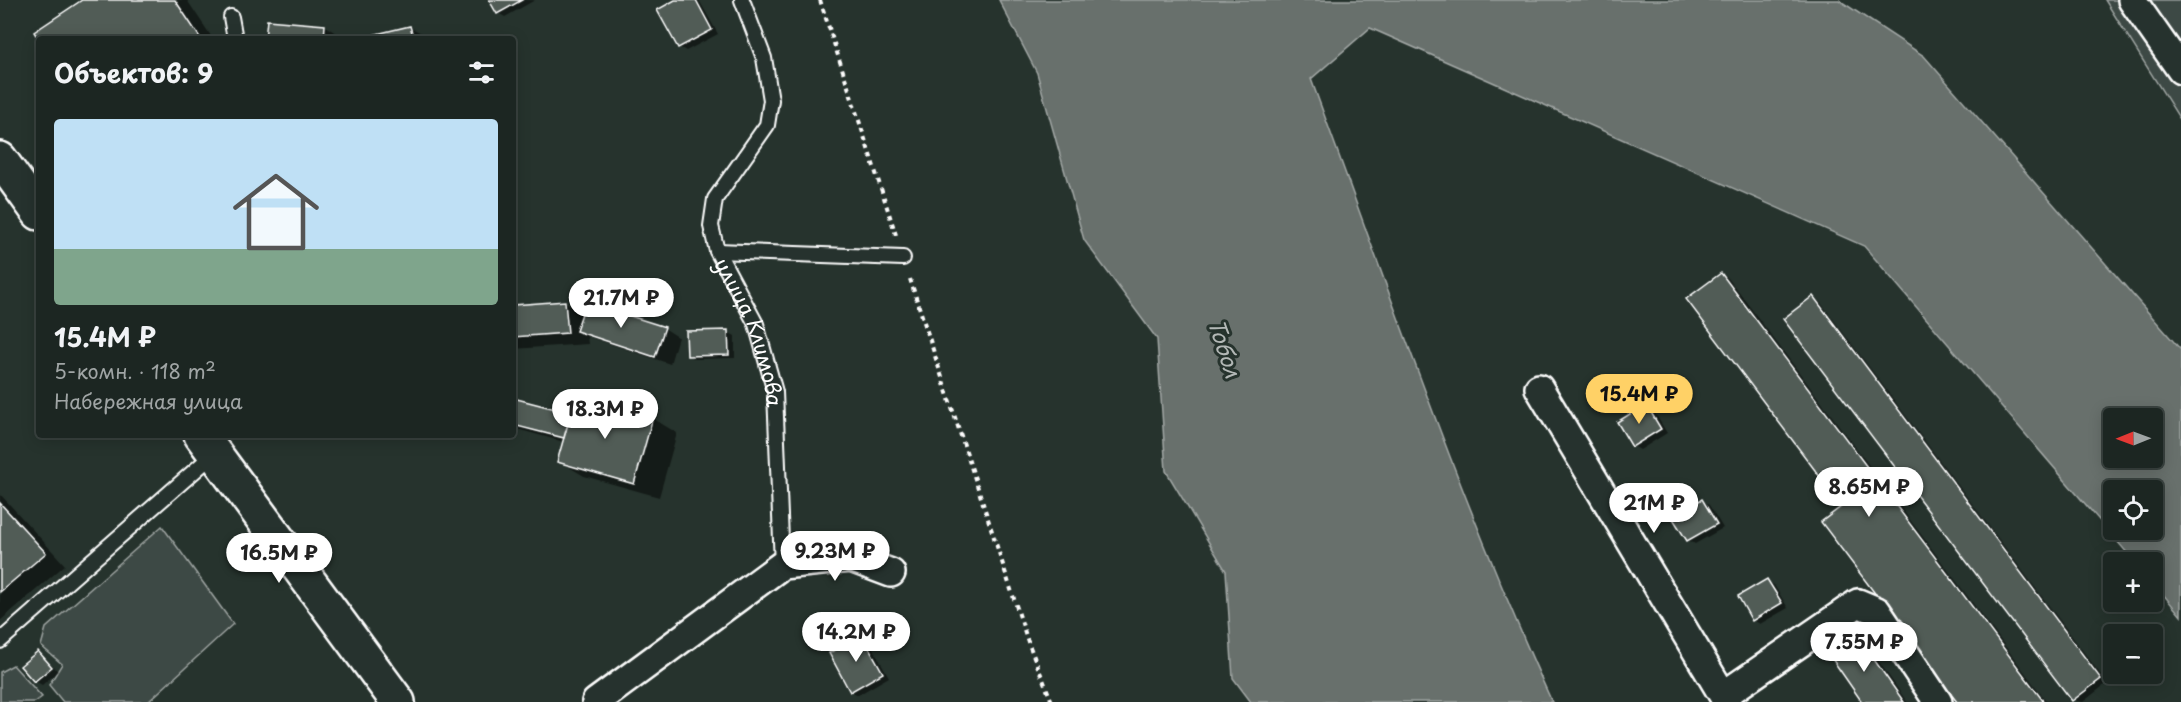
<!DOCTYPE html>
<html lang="ru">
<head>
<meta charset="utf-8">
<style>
	body { margin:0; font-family:"Playpen Sans",sans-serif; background:#252e2a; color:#f1f3f6; height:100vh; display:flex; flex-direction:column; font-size:22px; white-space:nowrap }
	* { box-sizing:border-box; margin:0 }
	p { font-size:20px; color:#a0a5a5 }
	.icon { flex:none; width:33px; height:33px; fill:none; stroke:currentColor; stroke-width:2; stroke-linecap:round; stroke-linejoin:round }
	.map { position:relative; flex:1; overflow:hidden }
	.side { position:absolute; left:36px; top:36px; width:480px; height:402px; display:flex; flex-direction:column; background:#1c2622; border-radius:6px; box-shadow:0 3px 15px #0003,0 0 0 2px #3a4340 }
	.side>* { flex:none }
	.needle { width:39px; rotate:269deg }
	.fabs { position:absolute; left:2103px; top:408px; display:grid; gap:12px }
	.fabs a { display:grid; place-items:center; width:60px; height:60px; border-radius:6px; background:#1c2622; box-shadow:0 3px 15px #0003,0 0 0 2px #3a4340; font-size:30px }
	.price { position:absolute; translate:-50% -51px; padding:0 14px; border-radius:21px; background:#fff; color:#222; font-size:20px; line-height:39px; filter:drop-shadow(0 2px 3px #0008) }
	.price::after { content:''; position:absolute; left:50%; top:36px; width:18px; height:14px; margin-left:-9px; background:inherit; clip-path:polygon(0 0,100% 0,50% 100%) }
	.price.selected { background:#ffd166; color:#111 }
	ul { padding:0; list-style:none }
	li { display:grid; align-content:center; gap:12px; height:318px; padding:0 18px }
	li+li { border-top:2px solid #3a4340 }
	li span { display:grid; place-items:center; height:186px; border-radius:6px; color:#555 }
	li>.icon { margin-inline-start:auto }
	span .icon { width:108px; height:108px; fill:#fffc; stroke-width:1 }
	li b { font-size:26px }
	h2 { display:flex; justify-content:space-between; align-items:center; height:72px; padding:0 18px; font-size:26px }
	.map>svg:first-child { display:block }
	.green { fill:#3e4944; stroke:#9ea4a2; stroke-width:1.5 }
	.water { fill:#67706c; stroke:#a4a9a7; stroke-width:1.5; fill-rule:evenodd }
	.shadow { fill:#0007 }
	.building { fill:#515c57; stroke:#fff; stroke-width:1.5 }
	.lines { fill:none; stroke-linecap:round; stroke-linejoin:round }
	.service-casing { stroke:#fff; stroke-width:18 }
	.minor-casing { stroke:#fff; stroke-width:32 }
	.tertiary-casing { stroke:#fff; stroke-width:38 }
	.path { stroke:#fff; stroke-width:4; stroke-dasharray:4.5 4.5; stroke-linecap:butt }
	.service { stroke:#26332d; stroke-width:14 }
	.minor { stroke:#26332d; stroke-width:27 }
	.tertiary { stroke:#26332d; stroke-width:33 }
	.labels { text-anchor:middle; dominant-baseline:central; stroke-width:6; stroke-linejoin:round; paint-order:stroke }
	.street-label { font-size:21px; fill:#fff; stroke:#26332d }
	.water-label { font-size:22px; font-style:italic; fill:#b3b8b6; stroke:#26332d }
</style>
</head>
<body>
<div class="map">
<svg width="2181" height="702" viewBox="0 0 2181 702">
	<rect width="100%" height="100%" fill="#26332d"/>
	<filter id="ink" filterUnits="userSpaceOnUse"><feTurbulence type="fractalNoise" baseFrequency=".0167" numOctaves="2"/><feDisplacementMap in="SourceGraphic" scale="12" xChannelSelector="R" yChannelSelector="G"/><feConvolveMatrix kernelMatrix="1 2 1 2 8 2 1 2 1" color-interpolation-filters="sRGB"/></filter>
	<g filter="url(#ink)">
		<!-- green -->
		<path class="green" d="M 2105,0 L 2181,0 L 2181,121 Z
			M 162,526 L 233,624 L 148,702 L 63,702 L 49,685 L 62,664 L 41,646 L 46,628 Z
			M 13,665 L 42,697 L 35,702 L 0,702 L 0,672 Z"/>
		<!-- water -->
		<path class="water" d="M 999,0 L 1839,0 L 1924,56 L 2181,350 L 2181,616 L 2153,582 L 2152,562 L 2135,562 L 1864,246 L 1370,28 L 1311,79 C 1388,288 1460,500 1552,702 L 1251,702 L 1233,678 L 1226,571 L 1166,471 L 1157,339 L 1084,240 L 1037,73 ZM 2114,418 L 2152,418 L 2152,458 L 2114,458 ZM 2114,490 L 2152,490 L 2152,530 L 2114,530 Z"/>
		<!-- shadow -->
		<path class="shadow" d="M 84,0 L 187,0 L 213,39 L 40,39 Z
			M 491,0 L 535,0 L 505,17 L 498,13 Z
			M 678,0 L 699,0 L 718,34 L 686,51 L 679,47 Z
			M 325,26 L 345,39 L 267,39 Z
			M 410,27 L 425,35 L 425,39 L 375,39 Z
			M 1721,274 L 1728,278 L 2047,702 L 1959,702 L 1844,506 Z
			M 1813,298 L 1820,302 L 2107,683 L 2083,702 L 2073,700 Z
			M 565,302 L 584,313 L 664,328 L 678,337 L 670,364 L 587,336 L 588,344 L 513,349 L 513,306 Z
			M 728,332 L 735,336 L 735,358 L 695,359 L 688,355 Z
			M 513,399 L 570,415 L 652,418 L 677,433 L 659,497 L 584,476 L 559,461 L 564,442 L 513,428 Z
			M 1646,406 L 1653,410 L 1667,433 L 1640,450 L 1633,446 Z
			M 0,494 L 65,565 L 0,621 Z
			M 1702,501 L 1709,505 L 1723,528 L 1695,544 L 1688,540 Z
			M 1767,581 L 1774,585 L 1788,608 L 1760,624 L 1753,620 Z
			M 1856,635 L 1863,639 L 1907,702 L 1864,702 Z
			M 862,637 L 869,641 L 889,677 L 858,695 L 851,691 Z
			M 38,652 L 58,671 L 42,685 L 35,681 Z"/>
		<!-- building -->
		<path class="building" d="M 82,0 L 175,0 L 201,39 L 39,40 L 34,32 Z
			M 489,0 L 522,0 L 497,14 Z
			M 675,0 L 696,0 L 712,30 L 678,48 L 657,10 Z
			M 267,20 L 325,25 L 324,39 L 265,39 Z
			M 410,26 L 414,39 L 373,39 L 372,35 Z
			M 1721,273 L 2044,702 L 1957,702 L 1821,522 L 1842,506 L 1686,299 Z
			M 1813,296 L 2101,679 L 2072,701 L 1783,319 Z
			M 565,301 L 568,333 L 513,337 L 513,305 Z
			M 586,302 L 665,327 L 655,357 L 576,331 Z
			M 728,330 L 729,355 L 687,356 L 686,331 Z
			M 576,395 L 653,417 L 634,484 L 557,462 Z
			M 513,398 L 571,413 L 564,438 L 513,425 Z
			M 1646,404 L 1661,429 L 1632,447 L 1617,422 Z
			M 1702,499 L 1717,524 L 1687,541 L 1672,517 Z
			M 0,503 L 46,553 L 0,592 Z
			M 1767,579 L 1782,603 L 1752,621 L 1738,596 Z
			M 1856,634 L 1904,702 L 1862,702 L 1828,653 Z
			M 862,635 L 883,673 L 850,692 L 829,653 Z
			M 38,651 L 52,667 L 34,682 L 20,666 Z"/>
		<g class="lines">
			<!-- service casing -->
			<g class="service-casing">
				<g id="service">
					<path id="s1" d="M 742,0 L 764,58 L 771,100 L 767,125 L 715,199 L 711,226 L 717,251 L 756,324 L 775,392 L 782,565"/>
					<path d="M 231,17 L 235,39"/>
					<path d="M 717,251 L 903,258"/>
					<path d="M 0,641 L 215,453"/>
				</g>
			</g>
			<!-- minor casing -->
			<g class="minor-casing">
				<path id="minor" d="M 2132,0 L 2181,70
					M 1539,388 L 1727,702
					M 1724,695 L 1858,603 L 1877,611 L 1938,702
					M 596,702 L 782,565 L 851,558 L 891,573"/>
			</g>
			<!-- tertiary casing -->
			<g class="tertiary-casing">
				<path id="tertiary" d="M 0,159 L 39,213
					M 201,435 L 398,702"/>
			</g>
			<!-- path -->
			<path class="path" d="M 820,0 L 896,235
				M 910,279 L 1028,642 L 1052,702"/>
			<!-- service -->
			<use href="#service" class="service"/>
			<!-- minor -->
			<use href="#minor" class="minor"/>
			<!-- tertiary -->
			<use href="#tertiary" class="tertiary"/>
		</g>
	</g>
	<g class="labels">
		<!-- street labels -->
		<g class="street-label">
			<text stroke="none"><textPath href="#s1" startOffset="362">улица Климова</textPath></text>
		</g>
		<!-- water labels -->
		<g class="water-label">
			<text transform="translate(1226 348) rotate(72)">Тобол</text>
		</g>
	</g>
</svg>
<div class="fabs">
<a><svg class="needle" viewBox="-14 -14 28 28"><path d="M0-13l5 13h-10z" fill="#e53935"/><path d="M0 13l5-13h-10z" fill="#a0a5a5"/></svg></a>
<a><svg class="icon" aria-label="locate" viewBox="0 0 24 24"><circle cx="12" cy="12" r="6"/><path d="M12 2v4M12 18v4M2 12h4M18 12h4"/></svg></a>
<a>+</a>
<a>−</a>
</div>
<b class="price" style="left:621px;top:329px">21.7M ₽</b>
<b class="price selected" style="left:1639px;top:425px">15.4M ₽</b>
<b class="price" style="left:605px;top:440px">18.3M ₽</b>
<b class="price" style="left:1869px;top:518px">8.65M ₽</b>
<b class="price" style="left:1654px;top:534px">21M ₽</b>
<b class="price" style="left:835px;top:582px">9.23M ₽</b>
<b class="price" style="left:279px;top:584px">16.5M ₽</b>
<b class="price" style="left:856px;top:663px">14.2M ₽</b>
<b class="price" style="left:1864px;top:673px">7.55M ₽</b>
<section class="side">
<h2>Объектов: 9<svg class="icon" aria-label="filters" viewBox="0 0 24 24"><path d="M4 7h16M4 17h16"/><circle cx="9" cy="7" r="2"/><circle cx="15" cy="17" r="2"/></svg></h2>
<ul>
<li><span style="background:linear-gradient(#bfe0f5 70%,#7fa58c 0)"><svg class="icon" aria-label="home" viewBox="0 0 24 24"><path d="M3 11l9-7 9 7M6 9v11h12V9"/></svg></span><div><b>15.4M ₽</b><p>5-комн. · 118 m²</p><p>Набережная улица</p></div></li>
</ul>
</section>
</div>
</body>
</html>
